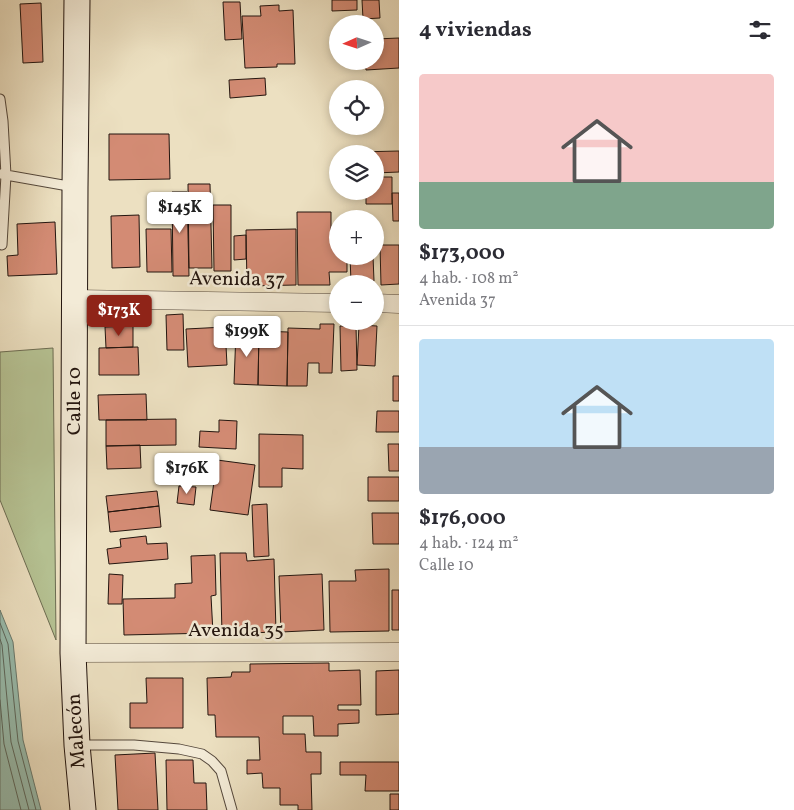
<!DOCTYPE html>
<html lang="es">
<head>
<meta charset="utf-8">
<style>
	body { margin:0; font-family:Vollkorn,serif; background:#f7f7f7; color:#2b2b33; height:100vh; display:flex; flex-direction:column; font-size:19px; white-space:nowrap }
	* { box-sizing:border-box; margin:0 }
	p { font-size:16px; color:#7c7c81 }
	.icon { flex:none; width:28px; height:28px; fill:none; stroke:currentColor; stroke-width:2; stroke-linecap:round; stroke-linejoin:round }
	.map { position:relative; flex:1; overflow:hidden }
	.sheet { display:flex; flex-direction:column; background:#fff; width:395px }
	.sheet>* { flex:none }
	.needle { width:32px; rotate:267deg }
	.controls { position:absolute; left:329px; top:15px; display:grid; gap:10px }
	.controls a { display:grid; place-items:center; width:55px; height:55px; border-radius:50%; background:#fff; box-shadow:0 2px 8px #0003; font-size:25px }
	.price { position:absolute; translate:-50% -42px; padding:0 11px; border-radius:5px; background:#fff; color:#222; font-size:16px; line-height:32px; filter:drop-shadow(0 1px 2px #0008) }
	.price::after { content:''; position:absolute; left:50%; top:30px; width:15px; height:11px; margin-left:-8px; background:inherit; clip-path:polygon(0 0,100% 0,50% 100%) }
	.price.active { background:#8f2418; color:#fff }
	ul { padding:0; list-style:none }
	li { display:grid; align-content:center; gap:10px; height:265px; padding:0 20px }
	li+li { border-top:1px solid #e1e1e2 }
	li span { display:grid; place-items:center; height:155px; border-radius:5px; color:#555 }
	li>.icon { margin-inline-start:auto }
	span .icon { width:90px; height:90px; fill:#fffc; stroke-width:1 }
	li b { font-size:21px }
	h2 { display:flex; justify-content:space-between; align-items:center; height:60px; padding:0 20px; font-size:21px }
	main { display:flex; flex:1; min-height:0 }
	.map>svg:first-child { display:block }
	.green { fill:#b6c394; stroke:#6c6c52 }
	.water { fill:#99bdae; stroke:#6a7a6e }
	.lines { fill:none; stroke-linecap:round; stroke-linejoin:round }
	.shore { stroke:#5e695e; stroke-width:1 }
	.building { fill:#d38b74; stroke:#23150f }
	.service-casing { stroke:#55483c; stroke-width:11 }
	.minor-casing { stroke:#55483c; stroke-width:19 }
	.secondary-casing { stroke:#23150f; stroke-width:27 }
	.service { stroke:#f3ebd7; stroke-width:9 }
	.minor { stroke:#f3ebd7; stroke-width:18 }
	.secondary { stroke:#f3ebd7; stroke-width:25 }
	.labels { text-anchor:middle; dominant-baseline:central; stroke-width:5; stroke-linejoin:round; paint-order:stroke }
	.street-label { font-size:20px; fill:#23150f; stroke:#f3ebd7 }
</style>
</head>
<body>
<main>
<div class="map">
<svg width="399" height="810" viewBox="0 0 399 810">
	<rect width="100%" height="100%" fill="#ece0c1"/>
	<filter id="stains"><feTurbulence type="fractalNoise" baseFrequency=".004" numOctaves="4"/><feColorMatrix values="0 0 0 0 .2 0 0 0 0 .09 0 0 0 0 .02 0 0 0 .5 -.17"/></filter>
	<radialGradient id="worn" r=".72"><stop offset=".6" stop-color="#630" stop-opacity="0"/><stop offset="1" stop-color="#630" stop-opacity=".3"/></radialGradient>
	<!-- green -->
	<path class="green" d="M 53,348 L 56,640 L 0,500 L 0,352 Z"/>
	<!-- water -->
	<path class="water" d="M 0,610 L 13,642 L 23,740 L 41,810 L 0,810 Z"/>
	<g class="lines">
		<!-- shore -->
		<path class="shore" d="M 0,623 L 8,644 L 18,741 L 36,810
			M 0,639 L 2,645 L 11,742 L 29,810
			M 0,700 L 4,744 L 21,810"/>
	</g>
	<!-- building -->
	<path class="building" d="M 332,0 L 357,0 L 357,10 L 332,11 Z
		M 362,0 L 379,0 L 380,18 L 363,19 Z
		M 223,2 L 240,2 L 242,39 L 225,40 Z
		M 41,3 L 43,62 L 23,63 L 20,4 Z
		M 279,5 L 279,11 L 293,10 L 295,64 L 277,64 L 277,67 L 245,68 L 242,16 L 261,16 L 260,6 Z
		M 399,38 L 399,68 L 366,70 L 365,61 L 375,61 L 375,39 Z
		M 265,78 L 266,95 L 230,98 L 229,80 Z
		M 109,134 L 169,134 L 170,179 L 109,180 Z
		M 399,151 L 399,172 L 375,173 L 375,154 L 357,154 L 357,152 Z
		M 375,177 L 392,177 L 392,204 L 366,204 L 366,191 L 375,191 Z
		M 188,184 L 210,184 L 212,268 L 189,268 Z
		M 172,192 L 187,192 L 189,276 L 173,276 Z
		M 392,193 L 399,193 L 399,221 L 393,221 Z
		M 213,205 L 231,205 L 231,271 L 214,271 Z
		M 297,212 L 331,212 L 331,233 L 338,233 L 338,256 L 347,256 L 347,272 L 329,272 L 330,285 L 298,285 Z
		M 139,215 L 140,267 L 112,268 L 111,216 Z
		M 55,222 L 57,274 L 8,276 L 7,256 L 18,255 L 17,224 Z
		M 146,229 L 171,229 L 172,272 L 147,272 Z
		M 296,229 L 296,285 L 247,286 L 246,230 Z
		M 246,235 L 246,259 L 234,260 L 234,236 Z
		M 380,245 L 399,245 L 399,284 L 381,285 Z
		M 350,256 L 373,256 L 374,281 L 351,282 Z
		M 183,314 L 184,350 L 167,350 L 166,315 Z
		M 320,324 L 334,324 L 332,373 L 319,373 L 319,363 L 308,363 L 307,386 L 287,386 L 288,328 L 320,329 Z
		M 359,325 L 377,326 L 375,366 L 357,365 Z
		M 133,326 L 133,347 L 106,348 L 105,327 Z
		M 340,326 L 356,326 L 357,370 L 341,371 Z
		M 225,327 L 227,365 L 188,367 L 186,329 Z
		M 236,331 L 259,331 L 258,385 L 234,384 Z
		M 259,331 L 288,332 L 287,386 L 258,385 Z
		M 138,347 L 139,375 L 99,375 L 99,348 Z
		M 393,376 L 399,376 L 399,401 L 393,401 Z
		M 146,394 L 147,420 L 99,420 L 98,395 Z
		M 377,411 L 399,411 L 399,432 L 376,432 Z
		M 176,419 L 176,445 L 106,446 L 106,420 Z
		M 219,420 L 237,421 L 236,449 L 199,447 L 200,431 L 219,432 Z
		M 259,434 L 303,435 L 303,469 L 282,468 L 282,487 L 259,487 Z
		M 388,444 L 399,444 L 399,471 L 389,471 Z
		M 140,445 L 141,468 L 107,469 L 106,446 Z
		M 217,460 L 255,465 L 248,515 L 210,510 Z
		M 368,477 L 399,477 L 399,501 L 368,501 Z
		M 179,486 L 196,487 L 194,505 L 177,503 Z
		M 157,491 L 159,506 L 108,512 L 106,496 Z
		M 267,504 L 269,556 L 254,557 L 252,505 Z
		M 159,506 L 161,527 L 110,532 L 108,512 Z
		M 372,513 L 399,513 L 399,544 L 373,544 Z
		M 146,536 L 147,544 L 167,543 L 168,559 L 109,564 L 107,549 L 121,547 L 120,539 Z
		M 220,553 L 246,553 L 247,561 L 274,559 L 276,632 L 222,634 Z
		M 215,555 L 216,595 L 211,596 L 213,633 L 124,635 L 123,599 L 175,598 L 175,584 L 192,583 L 191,556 Z
		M 389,569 L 389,631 L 330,632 L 329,581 L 356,581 L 355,570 Z
		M 109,574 L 123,575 L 122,604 L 108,604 Z
		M 322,574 L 324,630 L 281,632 L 279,576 Z
		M 392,590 L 399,590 L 399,630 L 392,630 Z
		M 329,663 L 329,671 L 360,670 L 361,705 L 338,705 L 338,710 L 359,710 L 359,723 L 338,724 L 338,736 L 314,736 L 313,716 L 283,716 L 283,734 L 305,734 L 306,752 L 321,752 L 321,774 L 311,774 L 312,810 L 298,810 L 298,805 L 280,805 L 280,788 L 263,788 L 262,773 L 247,774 L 247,760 L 260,760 L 259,737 L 216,737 L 215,715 L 208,715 L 207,678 L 231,677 L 232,672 L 250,672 L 250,664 Z
		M 399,670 L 399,714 L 376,715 L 376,671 Z
		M 146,678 L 183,678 L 183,728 L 130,728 L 130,703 L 147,703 Z
		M 155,753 L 158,810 L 118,810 L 115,755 Z
		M 166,760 L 193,760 L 194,783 L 206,783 L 207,810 L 167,810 Z
		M 340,762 L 399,762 L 399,791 L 365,791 L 366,775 L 340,775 Z
		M 390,794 L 399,794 L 399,810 L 390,810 Z"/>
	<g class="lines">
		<!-- service casing -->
		<g class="service-casing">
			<path id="service" d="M 0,99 L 3,121 L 6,175 L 0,174
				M 2,245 L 6,175 L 74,187
				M 78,745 L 134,745 L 179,749 L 202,754 L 212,761 L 221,771 L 232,810"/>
		</g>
		<!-- minor casing -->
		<g class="minor-casing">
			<path id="minor" d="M 75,299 L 338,303
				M 375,303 L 399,304
				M 73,653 L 399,652"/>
		</g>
		<!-- secondary casing -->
		<g class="secondary-casing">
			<path id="secondary" d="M 77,0 L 75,187 L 73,653 L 77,745 L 83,810"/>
		</g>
		<!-- service -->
		<use href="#service" class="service"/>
		<!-- minor -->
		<use href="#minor" class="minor"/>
		<!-- secondary -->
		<use href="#secondary" class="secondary"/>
	</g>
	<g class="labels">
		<!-- street labels -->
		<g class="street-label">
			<text transform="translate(237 280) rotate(1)">Avenida 37</text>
			<text transform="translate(75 401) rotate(-90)">Calle 10</text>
			<text x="236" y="631">Avenida 35</text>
			<text transform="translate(77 731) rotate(-94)">Malecón</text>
		</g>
	</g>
	<rect width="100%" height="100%" filter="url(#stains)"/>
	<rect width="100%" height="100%" fill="url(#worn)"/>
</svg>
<div class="controls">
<a><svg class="needle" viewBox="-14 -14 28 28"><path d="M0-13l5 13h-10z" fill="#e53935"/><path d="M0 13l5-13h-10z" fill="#7c7c81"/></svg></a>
<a><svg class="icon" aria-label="locate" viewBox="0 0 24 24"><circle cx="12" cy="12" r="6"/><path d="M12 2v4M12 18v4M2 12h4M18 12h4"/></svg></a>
<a><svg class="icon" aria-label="layers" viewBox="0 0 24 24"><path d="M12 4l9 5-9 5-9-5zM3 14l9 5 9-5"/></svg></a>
<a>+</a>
<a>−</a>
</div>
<b class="price" style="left:180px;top:234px">$145K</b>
<b class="price active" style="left:119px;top:337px">$173K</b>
<b class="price" style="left:247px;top:358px">$199K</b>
<b class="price" style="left:187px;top:495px">$176K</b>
</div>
<section class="sheet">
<h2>4 viviendas<svg class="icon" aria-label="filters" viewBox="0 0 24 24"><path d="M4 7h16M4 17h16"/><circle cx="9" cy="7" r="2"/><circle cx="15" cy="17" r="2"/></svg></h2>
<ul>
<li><span style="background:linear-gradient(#f6c9c9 70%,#7fa58c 0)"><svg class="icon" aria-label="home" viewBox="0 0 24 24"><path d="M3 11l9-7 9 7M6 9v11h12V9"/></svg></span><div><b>$173,000</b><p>4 hab. · 108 m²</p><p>Avenida 37</p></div></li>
<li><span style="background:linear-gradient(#bfe0f5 70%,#9aa5b1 0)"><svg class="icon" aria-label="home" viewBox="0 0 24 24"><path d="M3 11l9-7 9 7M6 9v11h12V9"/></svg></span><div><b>$176,000</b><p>4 hab. · 124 m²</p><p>Calle 10</p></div></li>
</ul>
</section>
</main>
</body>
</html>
